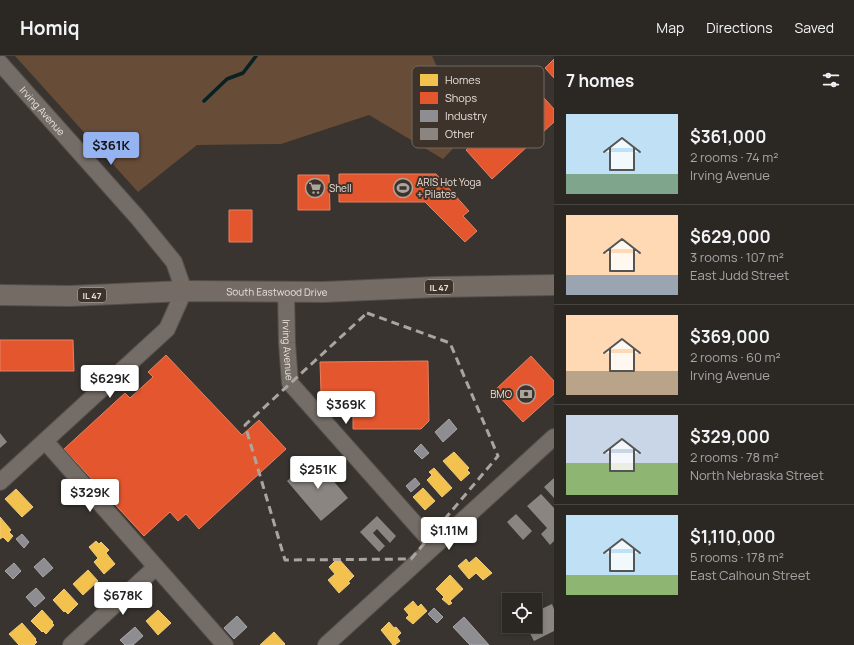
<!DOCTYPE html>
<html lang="en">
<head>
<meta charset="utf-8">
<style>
	body { margin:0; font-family:Manrope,sans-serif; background:#332f2b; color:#f1f3f6; height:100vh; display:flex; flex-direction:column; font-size:15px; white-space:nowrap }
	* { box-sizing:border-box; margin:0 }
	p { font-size:13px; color:#a6a5a6 }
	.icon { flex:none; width:22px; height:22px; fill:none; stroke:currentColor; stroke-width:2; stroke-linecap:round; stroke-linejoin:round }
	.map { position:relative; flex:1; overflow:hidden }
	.drawer { display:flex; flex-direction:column; background:#2b2723; width:300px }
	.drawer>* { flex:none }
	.fabs { position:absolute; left:502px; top:537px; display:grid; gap:8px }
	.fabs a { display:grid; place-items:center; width:40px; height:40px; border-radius:0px; background:#2b2723; box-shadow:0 2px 6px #0003,0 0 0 1px #474441; font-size:20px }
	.price { position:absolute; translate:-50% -34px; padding:0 9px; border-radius:4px; background:#fff; color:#222; font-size:13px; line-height:26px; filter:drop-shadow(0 1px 2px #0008) }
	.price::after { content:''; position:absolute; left:50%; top:24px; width:12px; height:9px; margin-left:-6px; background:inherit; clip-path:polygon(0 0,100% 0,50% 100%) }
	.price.current { background:#95b2f1; color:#111 }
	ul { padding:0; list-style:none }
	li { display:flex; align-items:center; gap:12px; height:100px; padding:0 12px }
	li+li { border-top:1px solid #474441 }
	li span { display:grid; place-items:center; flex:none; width:112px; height:80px; border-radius:0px; color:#555 }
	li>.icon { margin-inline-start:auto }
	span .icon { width:48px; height:48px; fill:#fffc; stroke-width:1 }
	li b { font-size:17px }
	h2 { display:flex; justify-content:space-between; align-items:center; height:48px; padding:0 12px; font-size:17px }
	header { display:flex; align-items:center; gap:24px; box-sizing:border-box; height:56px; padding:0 20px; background:#2b2723; border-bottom:1px solid #474441 }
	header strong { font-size:19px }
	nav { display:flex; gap:22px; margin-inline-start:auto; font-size:14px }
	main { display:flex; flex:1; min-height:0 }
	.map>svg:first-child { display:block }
	.green { fill:#674c38 }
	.homes { fill:#f2c14e; stroke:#efcb79 }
	.shops { fill:#e4572e; stroke:#e68162 }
	.industry { fill:#8d8d92; stroke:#a9a6a8 }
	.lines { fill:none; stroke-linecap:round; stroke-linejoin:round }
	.stream { stroke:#082123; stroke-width:3.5 }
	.building { fill:#8a8581 }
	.minor-casing { stroke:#54504c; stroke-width:18 }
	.major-casing { stroke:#54504c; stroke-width:22 }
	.minor { stroke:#746c66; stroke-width:16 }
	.major { stroke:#746b65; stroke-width:20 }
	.marked { fill:none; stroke:#aba5a0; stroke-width:3; stroke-dasharray:8 5; stroke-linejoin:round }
	.labels { text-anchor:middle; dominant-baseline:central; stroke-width:4; stroke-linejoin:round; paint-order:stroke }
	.shield { fill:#3d332b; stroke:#b5aea8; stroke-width:1 }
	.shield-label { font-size:9px; font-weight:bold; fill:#e9e2dd }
	.street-label { font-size:10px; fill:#e9e2dd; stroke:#3d332b }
	.poi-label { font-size:10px; fill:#e9e2dd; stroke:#3d332b; text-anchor:start }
	.key { fill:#3d332b; stroke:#716860; stroke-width:1 }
	.key-label { font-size:11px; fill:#e9e2dd }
</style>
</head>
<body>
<header>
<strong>Homiq</strong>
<nav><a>Map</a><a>Directions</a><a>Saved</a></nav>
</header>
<main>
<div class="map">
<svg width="554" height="589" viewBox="0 0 554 589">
	<rect width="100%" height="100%" fill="#39342f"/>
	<!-- green -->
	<path class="green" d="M 15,0 L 432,0 L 468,77 L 443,103 L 369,59 L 281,88 L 197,89 L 138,136 Z"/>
	<!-- homes -->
	<path class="homes" d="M 454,396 L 469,412 L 467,414 L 470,417 L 461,425 L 443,405 Z
		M 434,412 L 452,432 L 442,441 L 427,424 L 432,419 L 429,416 Z
		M 423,432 L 435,445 L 425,454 L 413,441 Z
		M 16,433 L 33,451 L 22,461 L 5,443 Z
		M 0,461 L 11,474 L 9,476 L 13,480 L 8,486 L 3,481 L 0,483 Z
		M 96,485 L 99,488 L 101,486 L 109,494 L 106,497 L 115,508 L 104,518 L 94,506 L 98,502 L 89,491 Z
		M 476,501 L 492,517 L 483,524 L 476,517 L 469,523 L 458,510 L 466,503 L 469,507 Z
		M 338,502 L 354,520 L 348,526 L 350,527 L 339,537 L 328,524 L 335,518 L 329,511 Z
		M 88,514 L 98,525 L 83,539 L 73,528 Z
		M 450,519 L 463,533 L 450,545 L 452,547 L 449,549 L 442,543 L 444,541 L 436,533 Z
		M 64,533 L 78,548 L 68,558 L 65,555 L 64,556 L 53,544 Z
		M 413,545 L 418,551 L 421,548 L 427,555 L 413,568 L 406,562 L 409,559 L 404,553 Z
		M 42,554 L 53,566 L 52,567 L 54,569 L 46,578 L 43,575 L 42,576 L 31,565 Z
		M 158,554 L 171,567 L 158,579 L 146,565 Z
		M 389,566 L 394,572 L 396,571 L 401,577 L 397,581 L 400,585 L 395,589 L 393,589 L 381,574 Z
		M 22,567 L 36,583 L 35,584 L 37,586 L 34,589 L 19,589 L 9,578 Z
		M 274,576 L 285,588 L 284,589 L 260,589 Z"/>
	<!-- shops -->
	<path class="shops" d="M 554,3 L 554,22 L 545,12 Z
		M 535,32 L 554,53 L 554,66 L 492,123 L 466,94 Z
		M 339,118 L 436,118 L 469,155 L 463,160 L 477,175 L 465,186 L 425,146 L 339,146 Z
		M 298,119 L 329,119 L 330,154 L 298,154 Z
		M 229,154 L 252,154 L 252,186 L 229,186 Z
		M 0,284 L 73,284 L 74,315 L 0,315 Z
		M 166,299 L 242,379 L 259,364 L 286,393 L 199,473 L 186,458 L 178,465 L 170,456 L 144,480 L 64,393 L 125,337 L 130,342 L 153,321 L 148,316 Z
		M 531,300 L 554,325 L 554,338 L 523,366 L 494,335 Z
		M 428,305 L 429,365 L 421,373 L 353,373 L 353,350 L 336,351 L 336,336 L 321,336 L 320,306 Z"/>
	<!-- industry -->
	<path class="industry" d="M 449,363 L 457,373 L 443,386 L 435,376 Z
		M 421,388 L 429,397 L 422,403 L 414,395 Z
		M 415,422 L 420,428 L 411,436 L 406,430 Z
		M 22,478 L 29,486 L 24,492 L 16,483 Z
		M 44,502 L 53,512 L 43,521 L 34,511 Z
		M 14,507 L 21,515 L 13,523 L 5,515 Z
		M 36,532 L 45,542 L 35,551 L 26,541 Z
		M 434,552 L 443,561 L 437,567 L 428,558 Z
		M 237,560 L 247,571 L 234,583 L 224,572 Z
		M 464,561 L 489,589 L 470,589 L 453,571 Z
		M 135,571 L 143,580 L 133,589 L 125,589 L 120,584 Z"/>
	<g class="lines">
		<!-- stream -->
		<path class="stream" d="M 204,45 L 227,23 L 243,17 L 256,0"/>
	</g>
	<!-- building -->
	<path class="building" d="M 0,377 L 7,386 L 0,392 Z
		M 314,402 L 348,442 L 321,465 L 287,425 Z
		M 554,422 L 554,442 L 544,431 Z
		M 541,438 L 554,452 L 554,485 L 550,489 L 541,478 L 547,472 L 527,450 Z
		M 516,458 L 532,475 L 523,484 L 507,466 Z
		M 377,460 L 396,480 L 390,487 L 377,473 L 373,477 L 385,490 L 379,496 L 360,476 Z
		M 552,548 L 554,553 L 554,575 L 534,585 L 526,570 L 535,570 L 535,556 Z"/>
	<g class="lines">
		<!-- minor casing -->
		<g class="minor-casing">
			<g id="minor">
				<path id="s1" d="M 0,7 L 138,162 L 174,206 L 184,235 L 167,273 L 0,426"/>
				<path id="s2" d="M 286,236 L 287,287 L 290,327 L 434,489"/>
				<path d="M 45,385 L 225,589"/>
				<path d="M 71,589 L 156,511"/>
				<path d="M 326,589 L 554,381"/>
			</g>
		</g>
		<!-- major casing -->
		<g class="major-casing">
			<g id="major">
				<path id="s3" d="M 0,239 L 70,240 L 184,235 L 324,236 L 436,231 L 554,229"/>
			</g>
		</g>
		<!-- minor -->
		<use href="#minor" class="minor"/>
		<!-- major -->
		<use href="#major" class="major"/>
	</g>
	<!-- marked area -->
	<path class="marked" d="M 367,257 L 450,287 L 498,400 L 411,503 L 285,504 L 245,369 Z"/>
	<!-- icons -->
	<defs>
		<g id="supermarket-ring" transform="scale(1)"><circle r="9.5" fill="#3d332b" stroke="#aba5a0" stroke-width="1.5"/><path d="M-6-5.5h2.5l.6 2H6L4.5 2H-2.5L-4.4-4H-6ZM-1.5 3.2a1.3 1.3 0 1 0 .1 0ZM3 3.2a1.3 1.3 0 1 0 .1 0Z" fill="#aba5a0"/></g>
		<g id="stadium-ring" transform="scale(1)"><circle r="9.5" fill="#3d332b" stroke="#aba5a0" stroke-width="1.5"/><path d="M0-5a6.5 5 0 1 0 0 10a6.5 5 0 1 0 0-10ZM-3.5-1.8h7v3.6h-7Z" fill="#aba5a0"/></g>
		<g id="bank-ring" transform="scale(1)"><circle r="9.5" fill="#3d332b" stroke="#aba5a0" stroke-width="1.5"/><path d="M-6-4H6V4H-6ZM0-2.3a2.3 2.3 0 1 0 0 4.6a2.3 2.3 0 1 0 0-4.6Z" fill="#aba5a0"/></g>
	</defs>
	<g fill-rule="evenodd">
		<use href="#supermarket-ring" x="315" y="132"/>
		<use href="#stadium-ring" x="403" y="132"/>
		<use href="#bank-ring" x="526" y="338"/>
	</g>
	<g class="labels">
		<!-- shield labels -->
		<g class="shield">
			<rect x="425" y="224" width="28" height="14" rx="3"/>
			<rect x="78" y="232" width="28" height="14" rx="3"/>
		</g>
		<g class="shield-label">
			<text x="439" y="231">IL 47</text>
			<text x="92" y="239">IL 47</text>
		</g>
		<!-- street labels -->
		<g class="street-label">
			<text stroke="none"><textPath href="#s1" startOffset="64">Irving Avenue</textPath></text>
			<text stroke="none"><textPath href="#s3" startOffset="277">South Eastwood Drive</textPath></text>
			<text stroke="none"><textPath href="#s2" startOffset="58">Irving Avenue</textPath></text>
		</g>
		<!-- poi labels -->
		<g class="poi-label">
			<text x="417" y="126">ARIS Hot Yoga<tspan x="417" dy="12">+ Pilates</tspan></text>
			<text x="329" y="132">Shell</text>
			<text x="512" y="338" text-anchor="end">BMO</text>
		</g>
	</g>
	<!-- legend -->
	<rect x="412" y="10" width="132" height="82" rx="6" class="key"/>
	<rect x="420" y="18" width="18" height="12" fill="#f2c14e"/>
	<rect x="420" y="36" width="18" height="12" fill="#e4572e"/>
	<rect x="420" y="54" width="18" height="12" fill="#8d8d92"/>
	<rect x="420" y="72" width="18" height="12" fill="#8a8581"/>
	<g class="key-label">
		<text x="445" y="28">Homes</text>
		<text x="445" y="46">Shops</text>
		<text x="445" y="64">Industry</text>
		<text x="445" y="82">Other</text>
	</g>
</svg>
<div class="fabs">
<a><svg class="icon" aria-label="locate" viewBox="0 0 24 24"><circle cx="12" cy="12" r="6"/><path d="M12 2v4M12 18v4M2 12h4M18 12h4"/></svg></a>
</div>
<b class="price current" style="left:111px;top:110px">$361K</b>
<b class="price" style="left:110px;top:343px">$629K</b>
<b class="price" style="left:346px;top:369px">$369K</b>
<b class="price" style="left:318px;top:434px">$251K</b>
<b class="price" style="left:90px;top:457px">$329K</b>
<b class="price" style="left:449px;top:495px">$1.11M</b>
<b class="price" style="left:123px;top:560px">$678K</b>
</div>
<section class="drawer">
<h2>7 homes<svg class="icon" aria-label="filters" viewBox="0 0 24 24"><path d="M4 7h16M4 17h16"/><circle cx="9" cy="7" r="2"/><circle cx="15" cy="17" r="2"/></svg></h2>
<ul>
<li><span style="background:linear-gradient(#bfe0f5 75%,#7fa58c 0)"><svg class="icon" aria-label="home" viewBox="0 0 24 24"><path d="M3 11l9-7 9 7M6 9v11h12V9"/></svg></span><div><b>$361,000</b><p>2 rooms · 74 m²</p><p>Irving Avenue</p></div></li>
<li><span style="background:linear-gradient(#ffd9b3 75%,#9aa5b1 0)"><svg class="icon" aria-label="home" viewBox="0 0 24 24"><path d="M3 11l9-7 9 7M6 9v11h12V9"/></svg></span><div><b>$629,000</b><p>3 rooms · 107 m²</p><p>East Judd Street</p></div></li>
<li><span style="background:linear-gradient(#ffd9b3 70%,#b9a48a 0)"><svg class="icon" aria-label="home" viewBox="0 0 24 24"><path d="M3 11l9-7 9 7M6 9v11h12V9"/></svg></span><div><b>$369,000</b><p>2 rooms · 60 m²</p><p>Irving Avenue</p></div></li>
<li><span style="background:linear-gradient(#c9d6e8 60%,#8fb573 0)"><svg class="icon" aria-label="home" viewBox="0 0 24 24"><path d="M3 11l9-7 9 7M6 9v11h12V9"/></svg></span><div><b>$329,000</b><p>2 rooms · 78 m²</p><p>North Nebraska Street</p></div></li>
<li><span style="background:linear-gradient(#bfe0f5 75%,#8fb573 0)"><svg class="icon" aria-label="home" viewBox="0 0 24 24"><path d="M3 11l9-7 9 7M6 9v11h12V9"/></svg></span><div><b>$1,110,000</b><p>5 rooms · 178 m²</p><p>East Calhoun Street</p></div></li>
</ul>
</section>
</main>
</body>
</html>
